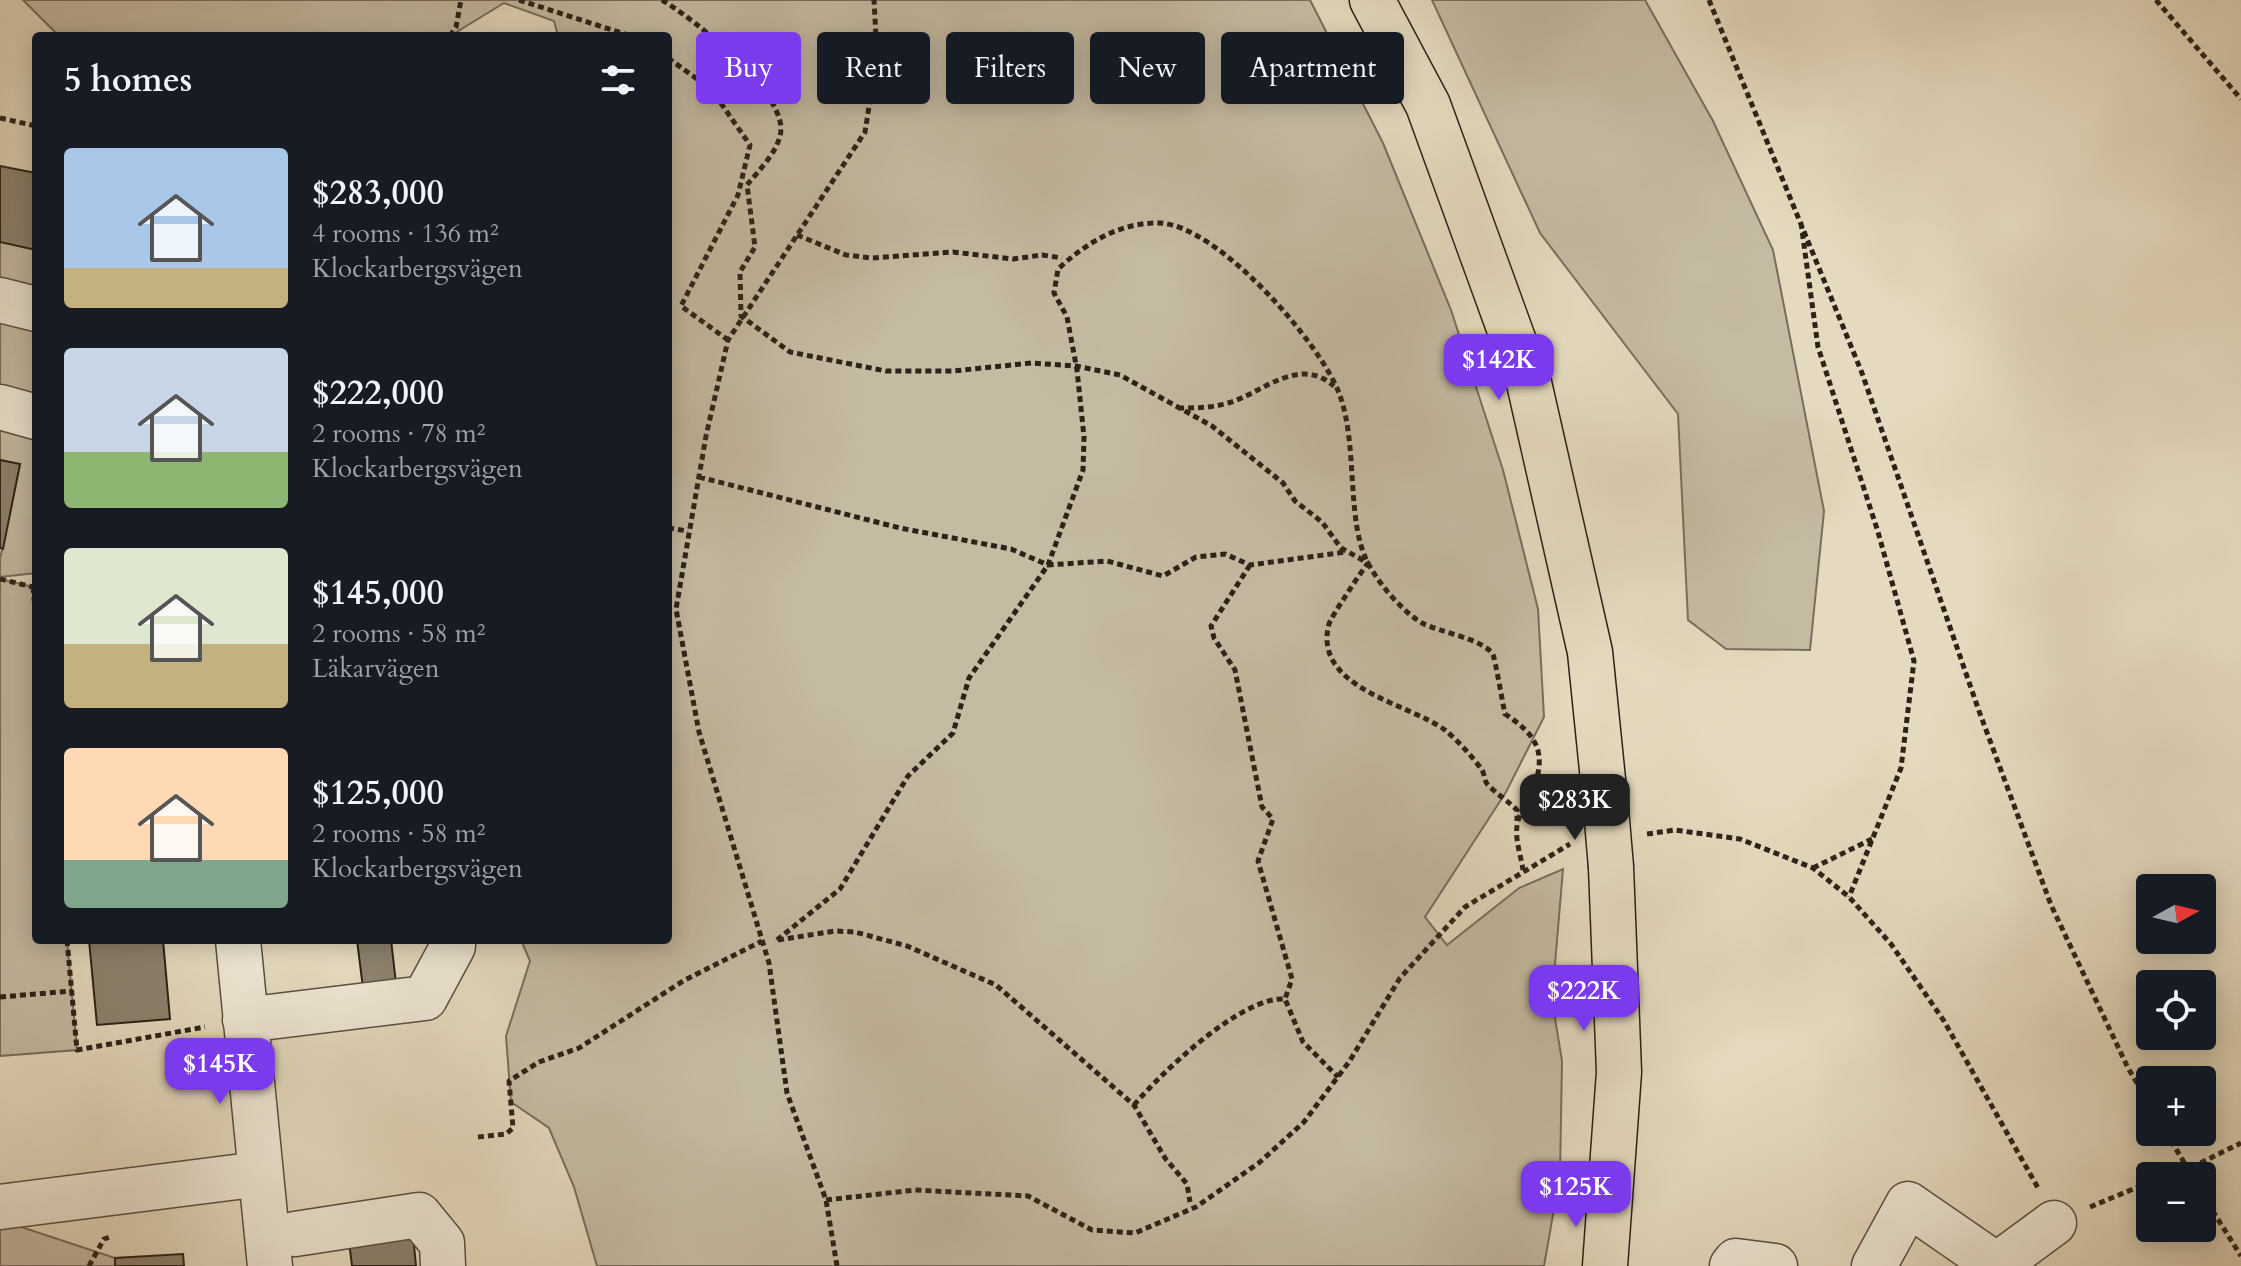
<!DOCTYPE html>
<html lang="en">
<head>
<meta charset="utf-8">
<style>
	body { margin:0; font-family:Cardo,serif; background:#20242c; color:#f1f3f6; height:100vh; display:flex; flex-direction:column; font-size:30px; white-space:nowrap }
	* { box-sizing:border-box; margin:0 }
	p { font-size:26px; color:#9ea1a6 }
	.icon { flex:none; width:44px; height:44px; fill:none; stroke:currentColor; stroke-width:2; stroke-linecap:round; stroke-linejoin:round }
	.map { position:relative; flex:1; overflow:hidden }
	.panel { position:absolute; left:32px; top:32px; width:640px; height:912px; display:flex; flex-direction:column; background:#171b24; border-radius:8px; box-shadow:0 4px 20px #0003 }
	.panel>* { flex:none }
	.top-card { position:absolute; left:696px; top:32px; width:760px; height:72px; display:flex; gap:16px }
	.needle { width:52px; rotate:82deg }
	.controls { position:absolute; left:2136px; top:874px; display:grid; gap:16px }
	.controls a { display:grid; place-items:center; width:80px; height:80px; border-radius:8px; background:#171b24; box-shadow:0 4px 20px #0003; font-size:40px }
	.price { position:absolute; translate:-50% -68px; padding:0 18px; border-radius:16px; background:#7c3aed; color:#fff; font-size:26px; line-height:52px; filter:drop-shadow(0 2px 4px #0008) }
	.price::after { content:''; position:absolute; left:50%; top:48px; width:24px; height:18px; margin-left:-12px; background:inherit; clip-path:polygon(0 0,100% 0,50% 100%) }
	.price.selected { background:#222; color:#fff }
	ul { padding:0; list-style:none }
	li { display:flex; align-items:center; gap:24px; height:200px; padding:0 32px }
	li span { display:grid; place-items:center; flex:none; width:224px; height:160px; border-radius:8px; color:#555 }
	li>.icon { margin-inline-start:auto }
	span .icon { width:96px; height:96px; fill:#fffc; stroke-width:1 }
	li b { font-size:34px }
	h2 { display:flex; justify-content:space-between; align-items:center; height:96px; padding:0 32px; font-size:34px }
	.pill { padding:0 28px; border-radius:8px; background:#171b24; box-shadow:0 4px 20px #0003; font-size:28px; line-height:72px }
	.pill.selected { background:#7c3aed; color:#fff }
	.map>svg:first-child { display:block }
	.green { fill:#c5bba3; stroke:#786e5e; stroke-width:2 }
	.building { fill:#8c826f; stroke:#2b2218; stroke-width:2 }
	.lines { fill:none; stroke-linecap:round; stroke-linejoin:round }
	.minor-casing { stroke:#5a5042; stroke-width:47 }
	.major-casing { stroke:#2b2218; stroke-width:47 }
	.path { stroke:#2b2218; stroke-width:5; stroke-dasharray:6 4; stroke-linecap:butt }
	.minor { stroke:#eee7d5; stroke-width:44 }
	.major { stroke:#e5dabf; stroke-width:44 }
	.major-bridge-casing { stroke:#2b2218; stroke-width:47; stroke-linecap:butt }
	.major-bridge { stroke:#e5dabf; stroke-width:44 }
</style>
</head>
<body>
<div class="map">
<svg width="2241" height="1266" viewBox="0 0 2241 1266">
	<rect width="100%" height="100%" fill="#e5dabf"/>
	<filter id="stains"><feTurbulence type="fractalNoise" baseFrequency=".0025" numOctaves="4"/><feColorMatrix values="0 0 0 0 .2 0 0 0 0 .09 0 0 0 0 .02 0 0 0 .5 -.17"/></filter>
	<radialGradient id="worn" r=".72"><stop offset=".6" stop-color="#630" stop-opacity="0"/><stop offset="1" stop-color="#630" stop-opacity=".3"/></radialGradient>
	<!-- green -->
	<path class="green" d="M 23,0 L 1310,0 L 1383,143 L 1451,310 L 1503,470 L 1538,609 L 1544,717 L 1506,792 L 1425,917 L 1447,945 L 1519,888 L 1563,869 L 1552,1000 L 1562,1061 L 1560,1175 L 1544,1266 L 597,1266 L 574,1187 L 549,1128 L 511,1102 L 506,1036 L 530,961 L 521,940 L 668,940 L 668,36 L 558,36 L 554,21 L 504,3 L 450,36 L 59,36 Z
		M 1432,0 L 1645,0 L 1713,121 L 1773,250 L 1824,511 L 1810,650 L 1726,649 L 1688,620 L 1678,414 L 1540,233 Z
		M 0,235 L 36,244 L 36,573 L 0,577 L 0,559 L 20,464 L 0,460 Z
		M 0,579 L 33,587 L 36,940 L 67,940 L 77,1050 L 0,1056 Z
		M 0,1220 L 115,1258 L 115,1266 L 0,1266 Z"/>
	<!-- building -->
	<path class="building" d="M 0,166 L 36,173 L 36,250 L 0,242 Z
		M 0,460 L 20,464 L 3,549 L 0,548 Z
		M 89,940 L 163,940 L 170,1019 L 97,1025 Z
		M 357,940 L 391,940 L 396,983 L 363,988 Z
		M 413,1235 L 416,1266 L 352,1266 L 349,1242 Z
		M 183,1254 L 184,1266 L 115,1266 L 115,1258 Z"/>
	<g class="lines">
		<!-- minor casing -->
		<g class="minor-casing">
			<path id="minor" d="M 0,300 L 36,309
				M 0,407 L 36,417
				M 238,940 L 270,1266
				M 245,1020 L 425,998 L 453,946 L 452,940
				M 0,1207 L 260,1174
				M 295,1234 L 419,1215 L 442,1243 L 443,1266
				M 1997,1265 L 2054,1223
				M 1732,1266 L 1736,1261 L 1775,1266
				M 1874,1266 L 1908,1204 L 1998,1266"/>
		</g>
		<!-- major casing -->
		<g class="major-casing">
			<path id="major" d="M 1372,0 L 1428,105 L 1529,383 L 1590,652 L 1606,809
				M 1605,1266 L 1619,1072 L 1611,867"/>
		</g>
		<!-- path -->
		<path class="path" d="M 519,0 L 631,36
			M 662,0 C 694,19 779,87 781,128 C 781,149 759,170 747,185 L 755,247 L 740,272 L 741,316 L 790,352 L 886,371 L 953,371 L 1031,363 L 1076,366 L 1120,375 L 1212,426 L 1283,483 L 1295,501 L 1322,522 L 1341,548 L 1368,563 C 1361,572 1331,617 1329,624 C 1312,688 1408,703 1445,730 C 1458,741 1472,756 1482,770 C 1485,775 1484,782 1489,786 C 1498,795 1508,801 1517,810 L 1517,821
			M 1709,0 L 1862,373 L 1979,711 L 2051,905 L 2128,1068 L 2150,1105
			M 2156,0 L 2241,99
			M 450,36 L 456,27 L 461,0
			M 668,58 L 711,89 L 750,145 L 738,195 L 681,306 L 728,340
			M 0,118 L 36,126
			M 1801,223 L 1818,347 L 1878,532 L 1914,661 L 1901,768 L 1849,897
			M 797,235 L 846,255 L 872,258 L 953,252 L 1013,259 L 1042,255 L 1062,258
			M 1178,408 C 1195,408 1211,408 1228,403 C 1263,393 1298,355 1334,386
			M 699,477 L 900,528 L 1011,549 L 1048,565 L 1083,470 L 1084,437 L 1077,370 L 1067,317 L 1054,293 L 1058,269 C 1086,243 1120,222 1160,223 C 1218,226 1319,341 1339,393 C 1359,445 1345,523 1369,565 C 1380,585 1402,611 1422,623 C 1438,632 1485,639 1493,655 C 1495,658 1503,705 1505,714 C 1537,735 1548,753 1532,792 C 1528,803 1518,814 1517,826 C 1515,840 1521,856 1523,870
			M 668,528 L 688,531
			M 1250,565 L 1211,626 L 1214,638 L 1235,670 L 1262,807 L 1273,819 L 1258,861 L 1292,979 L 1285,999
			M 0,579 L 33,587 L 36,581
			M 33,587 L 36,619
			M 1647,834 L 1675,830 L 1740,839 L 1813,868 L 1849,897 L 1891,944 L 1944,1021 L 2038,1188
			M 1813,868 L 1872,839
			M 67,940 L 77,1050 L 205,1027
			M 777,940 L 840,889 L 908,776 L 953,733 L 969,678 L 1048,565 L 1107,561 L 1163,576 L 1196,557 L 1225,554 L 1250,565 L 1346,552
			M 778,940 L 835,931 L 855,932 L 907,946 L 996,985 L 1134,1105 L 1165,1158 L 1187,1184 L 1190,1202
			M 0,997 L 72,991
			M 1134,1105 C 1162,1072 1242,996 1285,999 L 1303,1042 L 1338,1077
			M 2166,1132 L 2192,1176
			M 478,1137 L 506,1134 L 513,1128 L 509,1081 L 539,1062 L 579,1048 L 683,981 L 762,941
			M 2163,1176 L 2188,1169 L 2241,1143
			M 2202,1194 L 2241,1256
			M 826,1200 L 915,1190 L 1028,1196 L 1092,1230 L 1135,1233 L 1196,1207 L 1260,1162 L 1304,1122 L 1349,1062 L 1400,978 L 1465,907 L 1570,844
			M 2090,1207 L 2150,1182
			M 89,1266 L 104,1239 L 110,1237
			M 837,1266 L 826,1200 L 787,1093 L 769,963 L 699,732 L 676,609 L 706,436 L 728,340 L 865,132 L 877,56 L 874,0"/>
		<!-- minor -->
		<use href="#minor" class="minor"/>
		<!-- major -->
		<use href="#major" class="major"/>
		<!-- major-bridge casing -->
		<g class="major-bridge-casing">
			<path id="major-bridge" d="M 1606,809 L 1611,867"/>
		</g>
		<!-- major-bridge -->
		<use href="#major-bridge" class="major-bridge"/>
	</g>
	<rect width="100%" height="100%" filter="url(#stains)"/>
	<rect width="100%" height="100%" fill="url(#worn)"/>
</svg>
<div class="controls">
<a><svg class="needle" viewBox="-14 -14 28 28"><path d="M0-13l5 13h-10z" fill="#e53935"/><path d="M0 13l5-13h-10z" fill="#9ea1a6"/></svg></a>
<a><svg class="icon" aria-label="locate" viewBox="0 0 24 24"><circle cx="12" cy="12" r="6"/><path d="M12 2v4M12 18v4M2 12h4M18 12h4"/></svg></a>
<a>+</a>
<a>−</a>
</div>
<b class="price" style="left:1499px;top:402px">$142K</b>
<b class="price selected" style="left:1575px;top:842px">$283K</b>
<b class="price" style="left:1584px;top:1033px">$222K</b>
<b class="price" style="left:220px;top:1106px">$145K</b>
<b class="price" style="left:1576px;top:1229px">$125K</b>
<div class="top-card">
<a class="pill selected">Buy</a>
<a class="pill">Rent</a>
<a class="pill">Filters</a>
<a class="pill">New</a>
<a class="pill">Apartment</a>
</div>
<section class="panel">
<h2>5 homes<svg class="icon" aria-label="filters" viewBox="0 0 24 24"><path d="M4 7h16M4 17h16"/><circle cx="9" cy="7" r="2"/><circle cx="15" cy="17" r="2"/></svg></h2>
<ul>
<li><span style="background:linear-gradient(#a9c7e8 75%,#c2b280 0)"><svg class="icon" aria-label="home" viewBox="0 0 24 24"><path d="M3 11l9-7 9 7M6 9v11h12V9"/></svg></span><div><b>$283,000</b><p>4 rooms · 136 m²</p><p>Klockarbergsvägen</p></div></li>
<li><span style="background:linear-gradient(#c9d6e8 65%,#8fb573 0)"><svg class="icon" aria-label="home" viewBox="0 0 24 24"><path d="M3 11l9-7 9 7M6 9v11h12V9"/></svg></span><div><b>$222,000</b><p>2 rooms · 78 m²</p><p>Klockarbergsvägen</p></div></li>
<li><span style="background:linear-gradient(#dfe7d0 60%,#c2b280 0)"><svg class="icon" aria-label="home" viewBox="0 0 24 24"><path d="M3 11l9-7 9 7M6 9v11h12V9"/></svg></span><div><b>$145,000</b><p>2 rooms · 58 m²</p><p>Läkarvägen</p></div></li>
<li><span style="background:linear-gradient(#ffd9b3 70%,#7fa58c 0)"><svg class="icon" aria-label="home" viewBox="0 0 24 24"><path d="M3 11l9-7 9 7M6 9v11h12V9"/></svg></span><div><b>$125,000</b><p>2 rooms · 58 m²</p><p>Klockarbergsvägen</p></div></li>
</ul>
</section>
</div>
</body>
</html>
